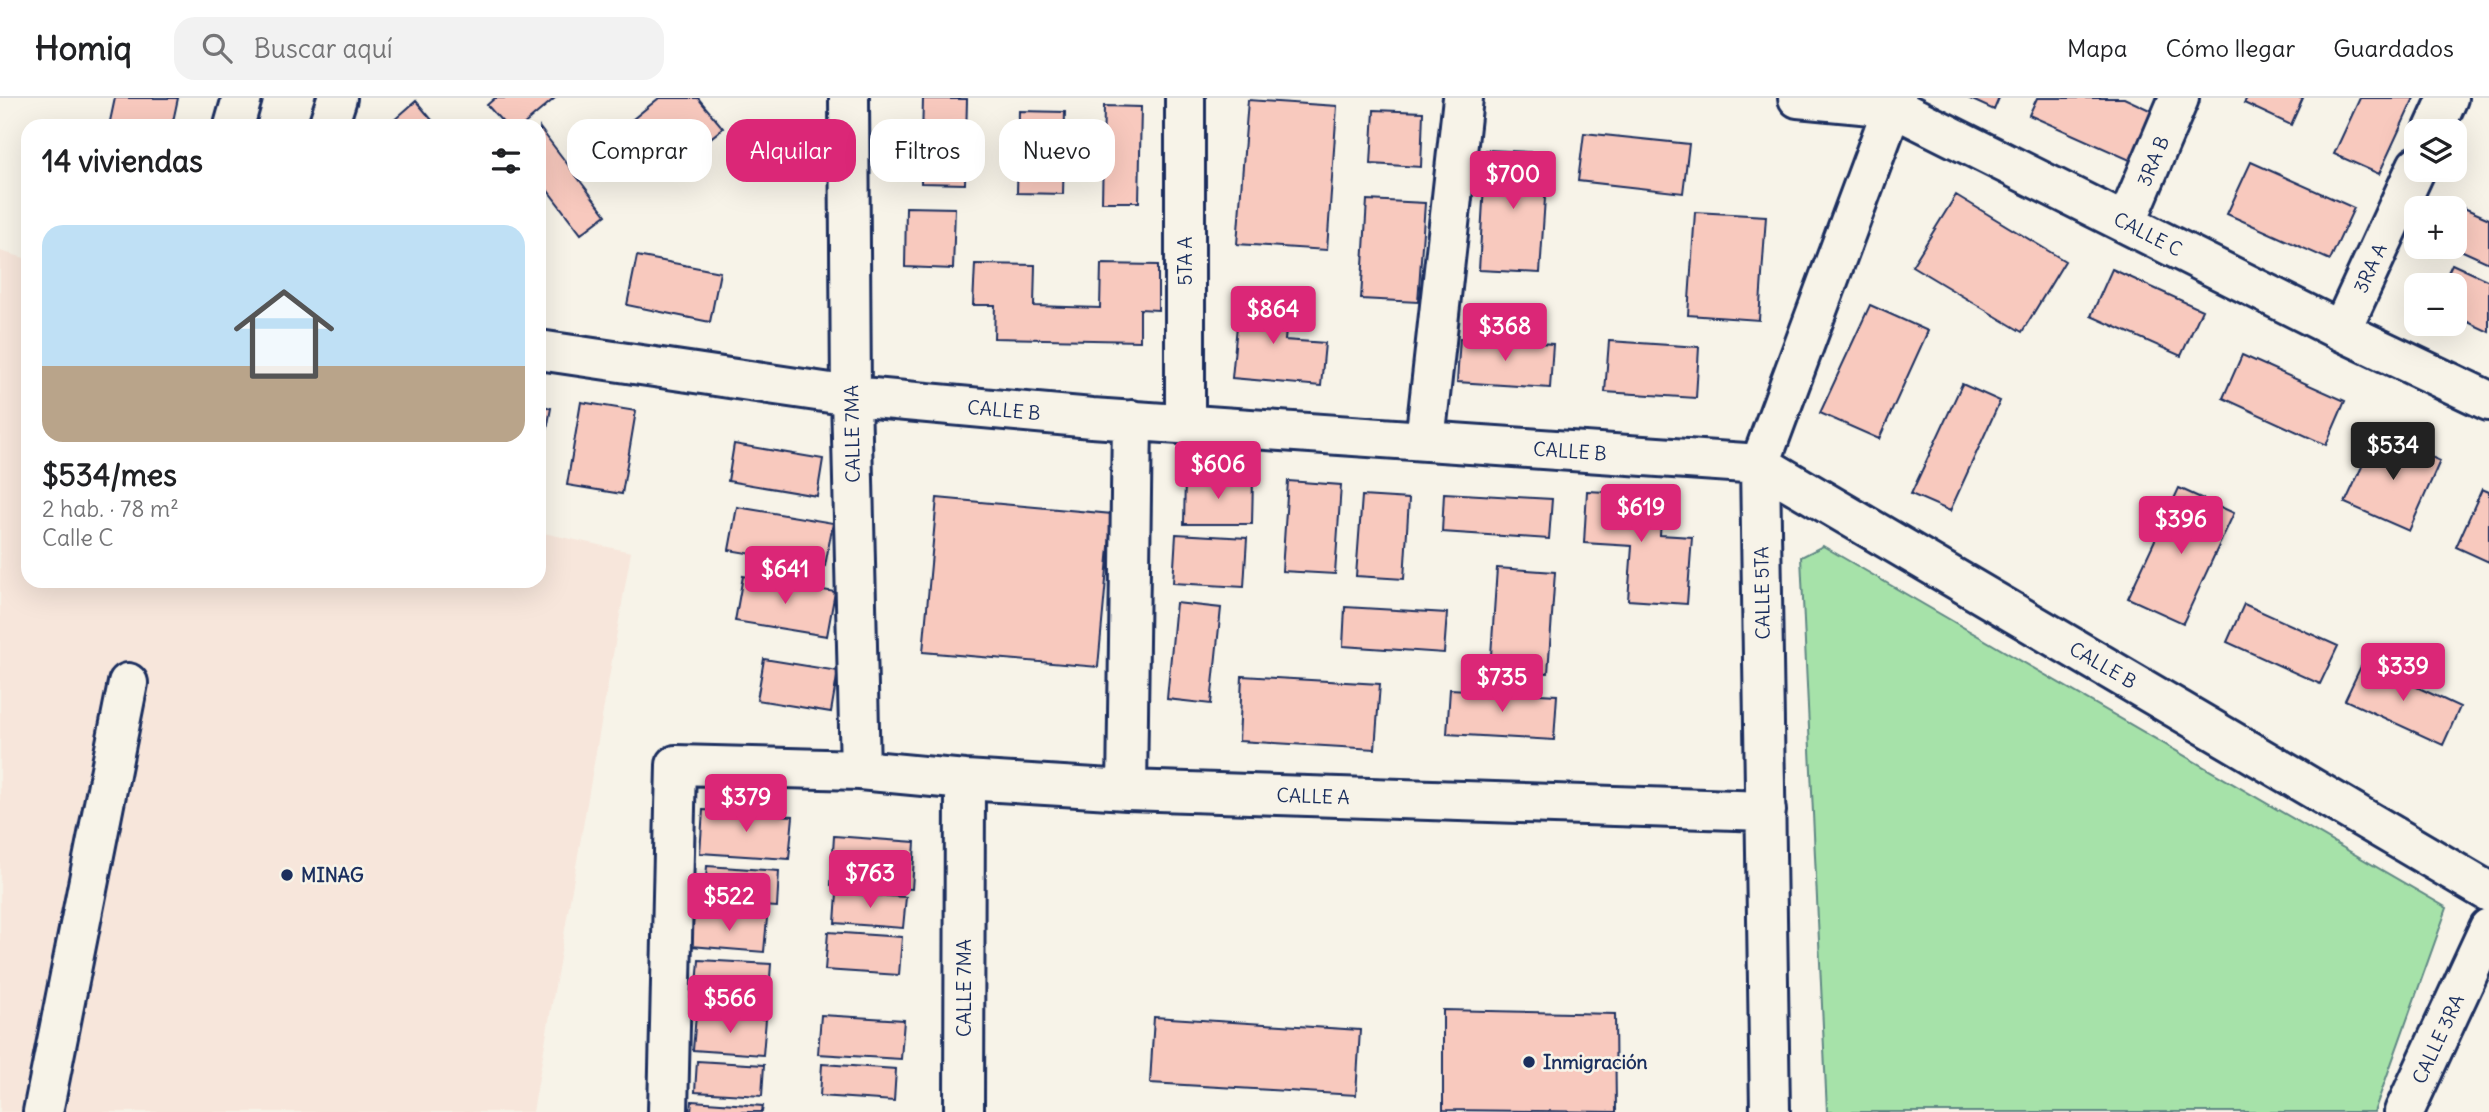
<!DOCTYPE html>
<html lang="es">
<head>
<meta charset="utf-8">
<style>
	body { margin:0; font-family:Delius,sans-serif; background:#f2f2f2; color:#202124; height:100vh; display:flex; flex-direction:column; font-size:26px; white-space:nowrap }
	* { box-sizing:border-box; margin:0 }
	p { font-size:23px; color:#757577 }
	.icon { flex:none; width:38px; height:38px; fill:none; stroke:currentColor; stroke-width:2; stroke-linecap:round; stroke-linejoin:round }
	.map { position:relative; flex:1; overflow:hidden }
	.drawer { position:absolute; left:21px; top:21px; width:525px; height:469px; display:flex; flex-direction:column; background:#fff; border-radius:21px; box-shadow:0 7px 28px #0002 }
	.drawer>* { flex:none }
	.hud { position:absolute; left:567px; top:21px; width:665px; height:63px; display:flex; gap:14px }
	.fabs { position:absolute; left:2404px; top:21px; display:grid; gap:14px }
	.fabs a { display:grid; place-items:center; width:63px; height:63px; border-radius:14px; background:#fff; box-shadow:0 7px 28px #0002; font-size:35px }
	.price { position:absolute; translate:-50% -60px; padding:0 16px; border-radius:7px; background:#db2777; color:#fff; font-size:23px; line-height:46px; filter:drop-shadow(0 2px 4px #0008) }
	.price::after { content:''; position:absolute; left:50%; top:42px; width:21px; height:16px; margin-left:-10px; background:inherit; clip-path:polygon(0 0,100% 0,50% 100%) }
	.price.current { background:#222; color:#fff }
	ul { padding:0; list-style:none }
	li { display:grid; align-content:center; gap:14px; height:371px; padding:0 21px }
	li span { display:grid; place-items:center; height:217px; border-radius:21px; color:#555 }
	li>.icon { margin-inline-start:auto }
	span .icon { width:126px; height:126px; fill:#fffc; stroke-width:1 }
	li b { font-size:30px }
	h2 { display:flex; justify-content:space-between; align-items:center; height:84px; padding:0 21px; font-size:30px }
	.chip { padding:0 24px; border-radius:21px; background:#fff; box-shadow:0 7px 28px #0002; font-size:24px; line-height:63px }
	.chip.current { background:#db2777; color:#fff }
	header { display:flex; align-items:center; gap:42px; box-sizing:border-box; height:98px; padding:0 35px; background:#fff; border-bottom:2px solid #e0e0e0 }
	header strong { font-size:33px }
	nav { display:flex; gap:38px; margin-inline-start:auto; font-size:24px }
	.search { width:490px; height:63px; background:#f2f2f2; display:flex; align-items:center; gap:18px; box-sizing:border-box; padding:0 24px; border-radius:21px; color:#757577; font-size:26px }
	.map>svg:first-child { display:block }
	.built { fill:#f7e6db }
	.green { fill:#a6e2a9; stroke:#608884; stroke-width:2 }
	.building { fill:#f8c9be; stroke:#1b2f5e; stroke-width:2 }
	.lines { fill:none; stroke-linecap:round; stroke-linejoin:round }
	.minor-casing { stroke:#1b2f5e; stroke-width:44 }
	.minor { stroke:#f7f3e8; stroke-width:38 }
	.poi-dot { fill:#1b2f5e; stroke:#f7f3e8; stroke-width:2.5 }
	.labels { text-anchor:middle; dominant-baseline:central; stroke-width:5; stroke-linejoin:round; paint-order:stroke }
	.street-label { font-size:19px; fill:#1b2f5e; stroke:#f7f3e8 }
	.poi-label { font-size:19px; font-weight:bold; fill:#1b2f5e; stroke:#f7f3e8; text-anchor:start }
</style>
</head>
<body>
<header>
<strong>Homiq</strong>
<div class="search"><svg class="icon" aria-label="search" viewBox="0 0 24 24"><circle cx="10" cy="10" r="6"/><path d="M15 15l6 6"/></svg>Buscar aquí</div>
<nav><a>Mapa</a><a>Cómo llegar</a><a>Guardados</a></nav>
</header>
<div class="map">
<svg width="2489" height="1014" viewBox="0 0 2489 1014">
	<rect width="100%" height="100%" fill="#f7f3e8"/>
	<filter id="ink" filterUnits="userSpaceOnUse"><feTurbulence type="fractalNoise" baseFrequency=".0143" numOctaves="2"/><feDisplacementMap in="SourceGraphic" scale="14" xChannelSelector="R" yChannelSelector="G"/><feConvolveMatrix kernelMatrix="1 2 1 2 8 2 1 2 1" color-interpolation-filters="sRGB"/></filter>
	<g filter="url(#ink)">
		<!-- built -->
		<path class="built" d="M 0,153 L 28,161 L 28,483 L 539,483 L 539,434 L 631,454 L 533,1014 L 0,1014 Z"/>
		<!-- green -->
		<path class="green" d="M 1823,448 L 2447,810 L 2374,1014 L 1827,1014 L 1801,459 Z"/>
		<!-- building -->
		<path class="building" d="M 115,0 L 178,0 L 172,28 L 109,28 Z
			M 495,0 L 555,0 L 522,28 L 506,28 L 487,7 Z
			M 659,0 L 698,0 L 723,30 L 662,79 L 622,30 Z
			M 1968,0 L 1999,0 L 1994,12 Z
			M 2037,0 L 2124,0 L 2154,14 L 2132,63 L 2029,17 Z
			M 2247,0 L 2303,0 L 2291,27 L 2244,5 Z
			M 2360,0 L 2414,0 L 2379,76 L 2334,56 Z
			M 923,1 L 967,1 L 965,86 L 921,85 Z
			M 1248,2 L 1337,8 L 1327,152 L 1237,146 Z
			M 416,3 L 437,28 L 397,28 L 393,23 Z
			M 1104,8 L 1141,9 L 1139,104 L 1102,104 Z
			M 1374,12 L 1423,14 L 1421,69 L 1371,66 Z
			M 1019,13 L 1065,14 L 1063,96 L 1017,95 Z
			M 540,30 L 606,117 L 581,136 L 539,81 Z
			M 1584,35 L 1689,46 L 1683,95 L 1578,83 Z
			M 1486,52 L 1548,55 L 1540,175 L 1479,172 Z
			M 2251,64 L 2354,110 L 2330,162 L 2227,116 Z
			M 1956,97 L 2065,163 L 2022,234 L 1912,168 Z
			M 1367,102 L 1425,105 L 1418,204 L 1361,201 Z
			M 906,109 L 955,110 L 953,171 L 905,169 Z
			M 2464,110 L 2489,121 L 2489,165 L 2454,149 L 2455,129 Z
			M 1695,114 L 1766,118 L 1759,222 L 1688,217 Z
			M 637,158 L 720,174 L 710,224 L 627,207 Z
			M 975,166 L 1035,167 L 1034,208 L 1100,210 L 1101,166 L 1158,167 L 1158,212 L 1140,211 L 1140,243 L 994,240 L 995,207 L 973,207 Z
			M 2452,166 L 2489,183 L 2489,234 L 2455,218 L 2455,187 L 2442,187 Z
			M 2112,171 L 2202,212 L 2181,258 L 2091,218 Z
			M 1240,196 L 1289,201 L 1285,242 L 1325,245 L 1321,288 L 1232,280 Z
			M 1870,207 L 1928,233 L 1879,341 L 1820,315 Z
			M 1460,240 L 1553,246 L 1550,290 L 1457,284 Z
			M 1609,243 L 1699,249 L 1696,300 L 1605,294 Z
			M 2242,257 L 2345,303 L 2326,347 L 2223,300 Z
			M 1962,286 L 2000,303 L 1950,413 L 1911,396 Z
			M 581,304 L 636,313 L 622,396 L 567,387 Z
			M 539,307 L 551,310 L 539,375 Z
			M 2378,334 L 2440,363 L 2409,433 L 2345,405 Z
			M 734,346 L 823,361 L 817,398 L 728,383 Z
			M 1185,380 L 1253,380 L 1252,426 L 1184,426 Z
			M 1288,383 L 1341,387 L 1335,476 L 1282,473 Z
			M 2179,390 L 2234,415 L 2183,525 L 2128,500 Z
			M 2482,391 L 2489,394 L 2489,464 L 2456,449 Z
			M 1587,393 L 1663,397 L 1660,437 L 1692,439 L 1687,506 L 1628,502 L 1632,448 L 1584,445 Z
			M 1444,395 L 1552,401 L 1549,441 L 1442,434 Z
			M 1362,398 L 1409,401 L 1404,481 L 1356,478 Z
			M 937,400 L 1112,416 L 1098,569 L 923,554 Z
			M 737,409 L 833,425 L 825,468 L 729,452 Z
			M 1176,436 L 1247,440 L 1244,489 L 1173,485 Z
			M 1497,470 L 1555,474 L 1548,575 L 1490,572 Z
			M 743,478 L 835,494 L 827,538 L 735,523 Z
			M 1176,505 L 1221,510 L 1211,606 L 1167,601 Z
			M 2244,506 L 2338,548 L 2320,586 L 2227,544 Z
			M 1345,509 L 1447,515 L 1444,555 L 1343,548 Z
			M 764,561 L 838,573 L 831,614 L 757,602 Z
			M 2363,564 L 2460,609 L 2443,647 L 2345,602 Z
			M 1242,578 L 1380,586 L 1375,651 L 1239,643 Z
			M 1450,591 L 1557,597 L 1554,642 L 1447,636 Z
			M 703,712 L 793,718 L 789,761 L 700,755 Z
			M 834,738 L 915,744 L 912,791 L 831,787 Z
			M 707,768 L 779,773 L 777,809 L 704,804 Z
			M 837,795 L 906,799 L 903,830 L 835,825 Z
			M 694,816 L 767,820 L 764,854 L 691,848 Z
			M 828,834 L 902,839 L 899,877 L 825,872 Z
			M 699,862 L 771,866 L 768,907 L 696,902 Z
			M 1443,912 L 1615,916 L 1616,1014 L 1443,1012 Z
			M 696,917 L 766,921 L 763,957 L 693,952 Z
			M 821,917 L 904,922 L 901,961 L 818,956 Z
			M 1154,919 L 1360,932 L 1356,997 L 1150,985 Z
			M 697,963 L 764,967 L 762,998 L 695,994 Z
			M 822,966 L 896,971 L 894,1003 L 820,998 Z
			M 692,1003 L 763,1008 L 762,1014 L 691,1014 Z"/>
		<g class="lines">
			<!-- minor casing -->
			<g class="minor-casing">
				<path id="minor" d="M 849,0 L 851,298 L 860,672
					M 1798,0 L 1893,9 L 2341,233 L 2489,303
					M 234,28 L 242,0
					M 328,28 L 337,0
					M 2433,33 L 2448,0
					M 2126,125 L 2179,0
					M 2341,233 L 2417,68
					M 539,252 L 851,298 L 1092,320 L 1760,366 L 2489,794
					M 1185,326 L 1185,0
					M 1425,343 L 1463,0
					M 1127,692 L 1132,322
					M 43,1014 L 128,585
					M 668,1014 L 676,667 L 860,672 L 965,682 L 1127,692 L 1766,713
					M 964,1014 L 965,682
					M 1770,1014 L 1760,366 L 1896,0
					M 2404,1014 L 2489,830"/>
			</g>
			<!-- minor -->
			<use href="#minor" class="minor"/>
		</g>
	</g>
	<!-- markers -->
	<g class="poi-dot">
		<circle cx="287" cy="777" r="7"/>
		<circle cx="1529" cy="964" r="7"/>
	</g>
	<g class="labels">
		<!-- street labels -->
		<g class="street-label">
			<text transform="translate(2153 63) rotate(-67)">3RA B</text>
			<text transform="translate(2148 136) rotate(27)">CALLE C</text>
			<text transform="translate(1185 163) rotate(-90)">5TA A</text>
			<text transform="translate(2370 170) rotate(-65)">3RA A</text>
			<text transform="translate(1004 312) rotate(5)">CALLE B</text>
			<text transform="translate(852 336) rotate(-91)">CALLE 7MA</text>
			<text transform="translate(1570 353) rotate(4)">CALLE B</text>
			<text transform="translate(1762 495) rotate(-91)">CALLE 5TA</text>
			<text transform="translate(2103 567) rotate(30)">CALLE B</text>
			<text transform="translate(1313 698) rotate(2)">CALLE A</text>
			<text transform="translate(964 890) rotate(-90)">CALLE 7MA</text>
			<text transform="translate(2438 941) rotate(-65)">CALLE 3RA</text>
		</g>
		<!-- poi labels -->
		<g class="poi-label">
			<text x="301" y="777">MINAG</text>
			<text x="1543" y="964">Inmigración</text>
		</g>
	</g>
</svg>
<div class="fabs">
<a><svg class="icon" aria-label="layers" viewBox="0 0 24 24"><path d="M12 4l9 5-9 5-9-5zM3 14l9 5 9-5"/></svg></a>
<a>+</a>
<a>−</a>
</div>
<b class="price" style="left:1513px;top:113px">$700</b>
<b class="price" style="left:1273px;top:248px">$864</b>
<b class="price" style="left:1505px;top:265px">$368</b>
<b class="price current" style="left:2393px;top:384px">$534</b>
<b class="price" style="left:1218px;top:403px">$606</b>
<b class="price" style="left:1641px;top:446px">$619</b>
<b class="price" style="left:2181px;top:458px">$396</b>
<b class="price" style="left:785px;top:508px">$641</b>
<b class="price" style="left:2403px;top:605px">$339</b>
<b class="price" style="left:1502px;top:616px">$735</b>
<b class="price" style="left:746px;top:736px">$379</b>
<b class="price" style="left:870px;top:812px">$763</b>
<b class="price" style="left:729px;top:835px">$522</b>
<b class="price" style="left:730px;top:937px">$566</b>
<div class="hud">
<a class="chip">Comprar</a>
<a class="chip current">Alquilar</a>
<a class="chip">Filtros</a>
<a class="chip">Nuevo</a>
</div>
<section class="drawer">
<h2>14 viviendas<svg class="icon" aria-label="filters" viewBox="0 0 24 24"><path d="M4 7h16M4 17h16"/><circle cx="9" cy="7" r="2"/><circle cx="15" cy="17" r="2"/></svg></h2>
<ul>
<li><span style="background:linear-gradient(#bfe0f5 65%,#b9a48a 0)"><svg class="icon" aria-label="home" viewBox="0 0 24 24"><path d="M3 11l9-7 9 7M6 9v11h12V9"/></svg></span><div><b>$534/mes</b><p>2 hab. · 78 m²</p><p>Calle C</p></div></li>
</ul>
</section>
</div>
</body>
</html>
